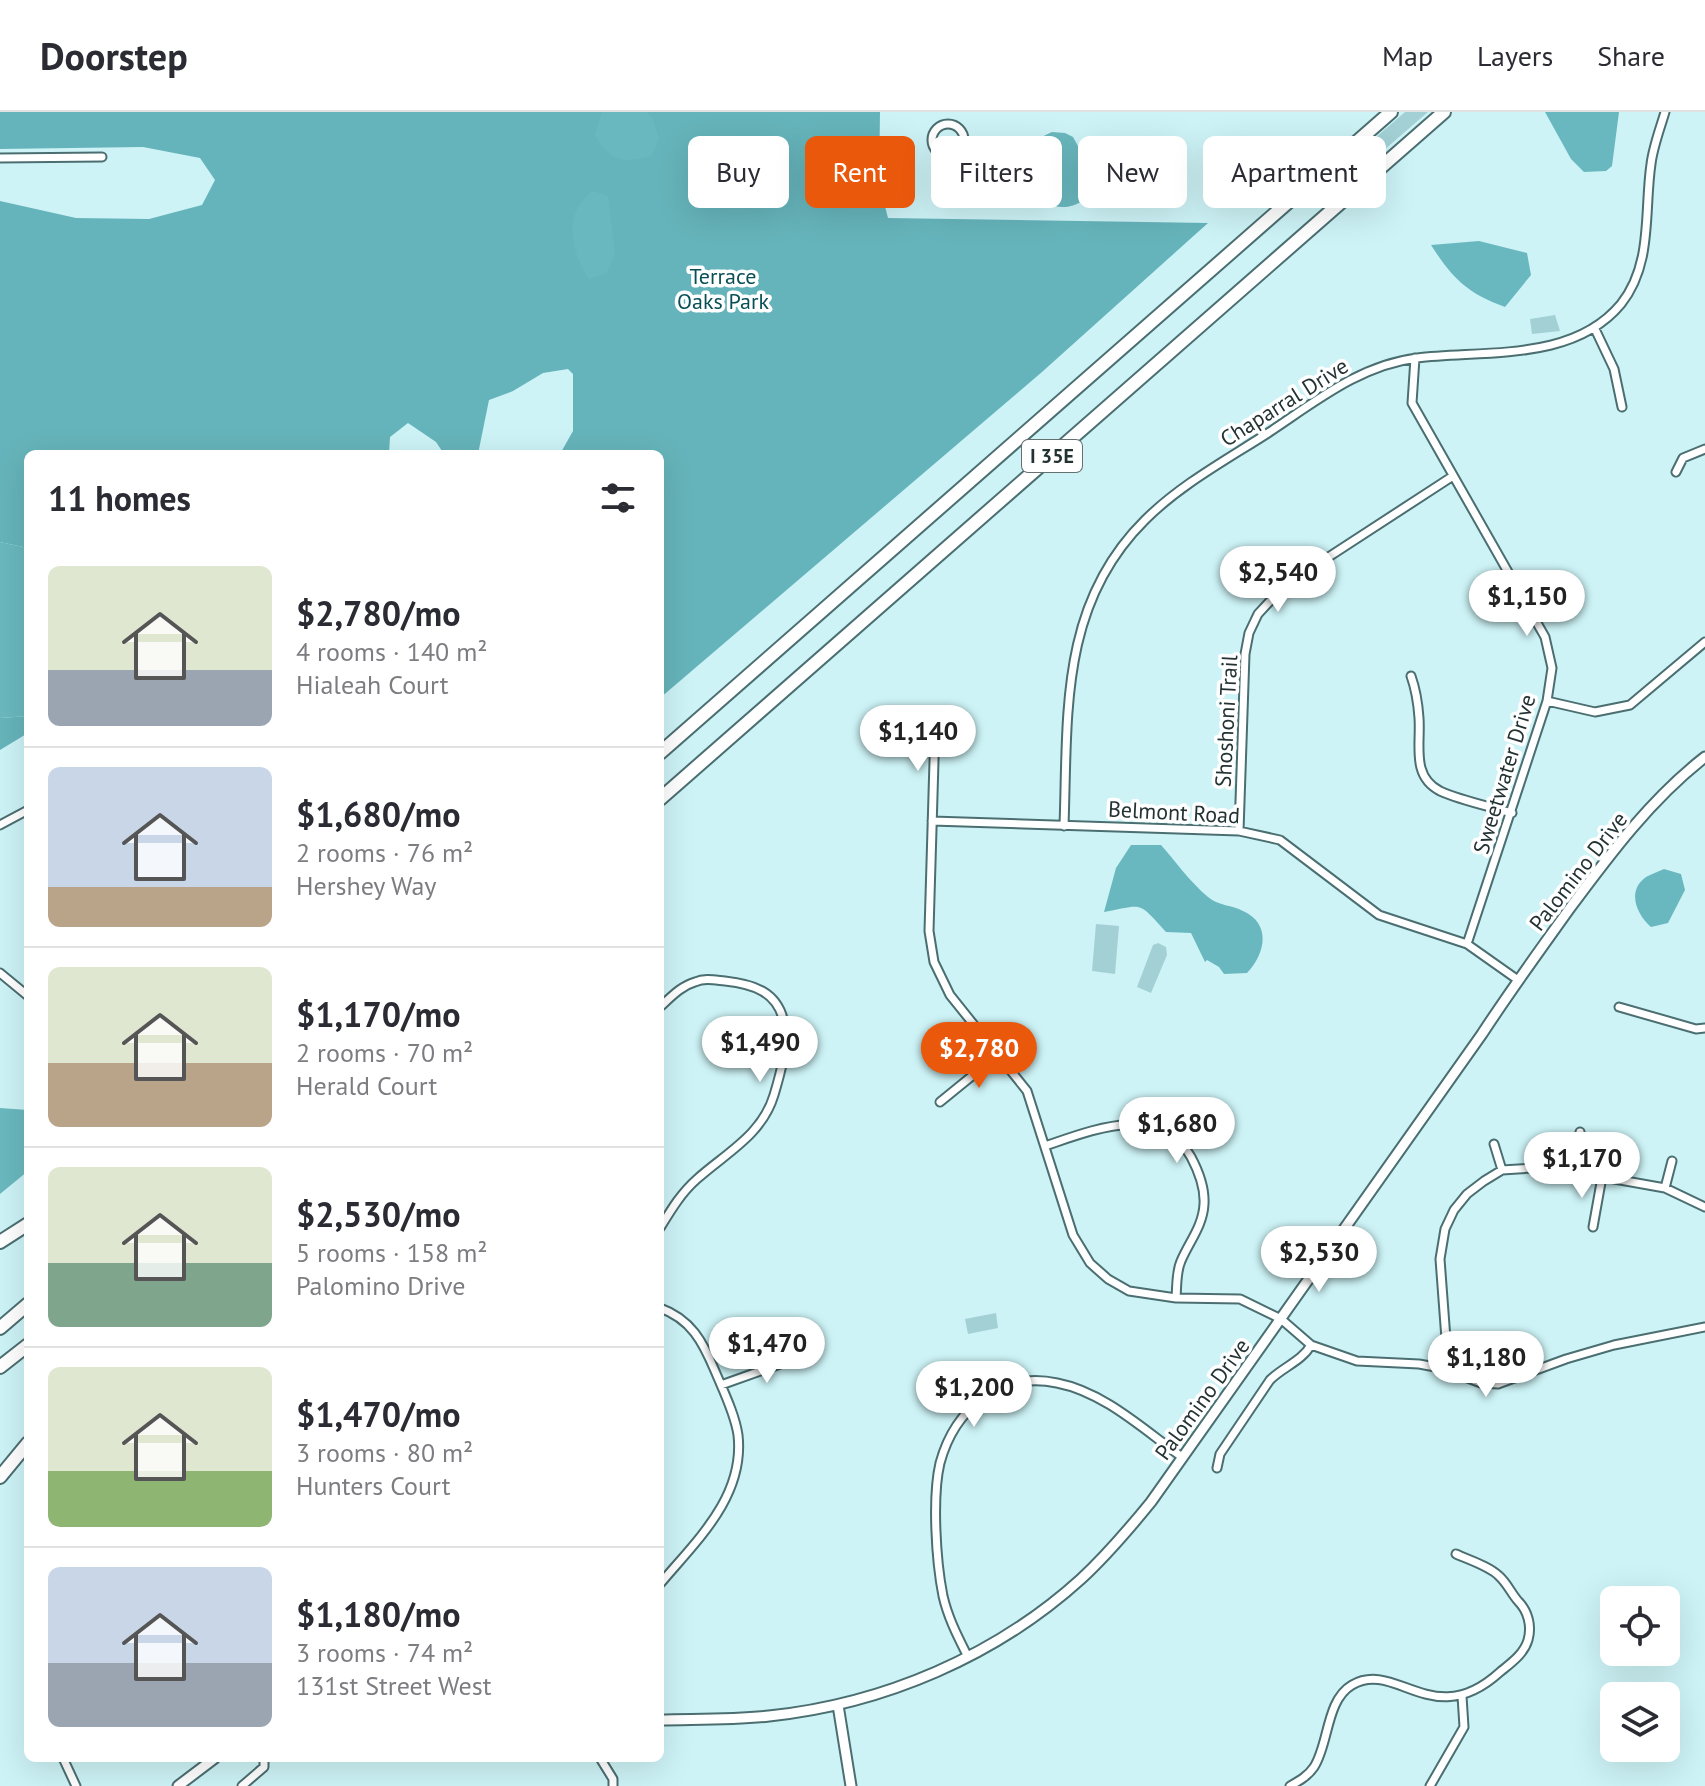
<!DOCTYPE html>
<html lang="en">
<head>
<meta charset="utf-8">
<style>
	body { margin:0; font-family:"PT Sans",sans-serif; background:#f2f2f3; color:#2b2b33; height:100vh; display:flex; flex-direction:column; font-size:30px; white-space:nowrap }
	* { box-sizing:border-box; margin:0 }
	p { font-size:26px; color:#7c7c81 }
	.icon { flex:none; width:44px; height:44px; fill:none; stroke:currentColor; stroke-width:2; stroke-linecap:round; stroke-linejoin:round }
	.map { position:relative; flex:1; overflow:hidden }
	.panel { position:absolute; left:24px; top:338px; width:640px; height:1312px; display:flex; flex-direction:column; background:#fff; border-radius:12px; box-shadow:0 8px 32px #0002 }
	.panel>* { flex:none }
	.banner { position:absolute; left:688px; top:24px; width:760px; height:72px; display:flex; gap:16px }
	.controls { position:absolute; left:1600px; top:1474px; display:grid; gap:16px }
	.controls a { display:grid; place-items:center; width:80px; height:80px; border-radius:12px; background:#fff; box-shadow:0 8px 32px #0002; font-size:40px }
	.price { position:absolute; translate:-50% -68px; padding:0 18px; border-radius:28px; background:#fff; color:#222; font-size:26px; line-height:52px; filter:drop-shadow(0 2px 4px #0008) }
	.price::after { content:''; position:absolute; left:50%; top:48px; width:24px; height:18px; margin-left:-12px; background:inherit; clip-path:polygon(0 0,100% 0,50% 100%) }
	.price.active { background:#ea580c; color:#fff }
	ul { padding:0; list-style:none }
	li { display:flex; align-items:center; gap:24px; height:200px; padding:0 24px }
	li+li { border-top:2px solid #e1e1e2 }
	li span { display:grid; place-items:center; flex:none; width:224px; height:160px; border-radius:12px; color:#555 }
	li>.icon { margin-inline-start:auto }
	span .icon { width:96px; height:96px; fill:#fffc; stroke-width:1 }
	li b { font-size:34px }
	h2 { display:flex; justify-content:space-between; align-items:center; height:96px; padding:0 24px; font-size:34px }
	.pill { padding:0 28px; border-radius:12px; background:#fff; box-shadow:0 8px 32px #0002; font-size:28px; line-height:72px }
	.pill.active { background:#ea580c; color:#fff }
	header { display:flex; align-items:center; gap:48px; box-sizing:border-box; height:112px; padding:0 40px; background:#fff; border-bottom:2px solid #e1e1e2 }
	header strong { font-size:38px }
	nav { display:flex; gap:44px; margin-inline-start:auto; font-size:28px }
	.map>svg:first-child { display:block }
	.green { fill:#a2d0d4 }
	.forest { fill:#66b4bb }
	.water { fill:#6ab8bf }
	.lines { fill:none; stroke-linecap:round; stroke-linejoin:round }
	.street-casing { stroke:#4b6e71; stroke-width:11 }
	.secondary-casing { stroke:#4b6e71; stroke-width:13 }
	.highway-casing { stroke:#4b6e71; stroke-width:16 }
	.street { stroke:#fff; stroke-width:7 }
	.secondary { stroke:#fff; stroke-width:9 }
	.highway { stroke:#fff; stroke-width:12 }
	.labels { text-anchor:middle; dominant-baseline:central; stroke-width:7; stroke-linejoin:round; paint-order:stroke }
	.shield { fill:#fff; stroke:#657070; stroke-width:2 }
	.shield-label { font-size:20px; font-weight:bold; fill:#233233 }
	.park-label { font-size:22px; fill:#085056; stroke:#fff }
	.street-label { font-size:22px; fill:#233233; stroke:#fff }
</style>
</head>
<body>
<header>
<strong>Doorstep</strong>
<nav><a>Map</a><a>Layers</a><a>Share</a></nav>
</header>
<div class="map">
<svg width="1705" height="1674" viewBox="0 0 1705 1674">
	<rect width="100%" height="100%" fill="#cdf3f6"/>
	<!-- green -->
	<path class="green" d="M 1405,0 L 1428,0 L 1347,70 L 1338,76 L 1329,76 L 1332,65 L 1336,60 Z
		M 1555,203 L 1560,219 L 1532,222 L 1530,207 Z
		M 1096,812 L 1119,814 L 1115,862 L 1092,859 Z
		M 1158,831 L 1166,835 L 1167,843 L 1151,881 L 1137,875 L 1153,833 Z
		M 996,1201 L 998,1216 L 968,1222 L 965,1207 Z"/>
	<!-- forest -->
	<path class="forest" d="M 0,0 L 880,0 L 879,71 L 888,106 L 1208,111 L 1042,260 L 660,586 L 660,342 L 560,342 L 573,319 L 573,262 L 568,257 L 543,261 L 513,279 L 489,288 L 478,342 L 444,342 L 436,330 L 408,311 L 390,325 L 389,342 L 28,342 L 28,436 L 0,430 L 0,89 L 76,106 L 149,107 L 202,93 L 215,68 L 200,46 L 143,35 L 0,37 Z
		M 28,604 L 28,621 L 0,638 L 0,606 Z"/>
	<!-- water -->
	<path class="water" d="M 602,0 L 646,0 L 652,5 L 659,27 L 651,44 C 623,51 611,51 595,23 Z
		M 1545,0 L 1619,0 L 1612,54 L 1606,59 L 1584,60 L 1571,47 Z
		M 1052,20 L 1065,21 L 1073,25 L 1096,66 C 1096,87 1066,104 1047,90 C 1037,83 1032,67 1026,56 C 1030,33 1030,30 1052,20 Z
		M 593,79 L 608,84 L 615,141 L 607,161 L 589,167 C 571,141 562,100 593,79 Z
		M 1479,129 L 1527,141 L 1531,163 L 1505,195 C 1467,181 1453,167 1431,133 Z
		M 0,430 L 28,436 L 28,604 L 0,606 Z
		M 1131,733 L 1161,733 C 1176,750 1191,771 1208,785 C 1219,794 1232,793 1243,799 C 1272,812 1265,842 1247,861 L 1224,862 L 1219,855 L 1207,848 L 1205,850 L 1191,821 L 1166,820 C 1137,788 1144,793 1104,800 L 1116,756 Z
		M 1664,757 L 1681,762 L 1685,778 L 1668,811 L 1651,815 C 1637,803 1626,779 1646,765 C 1651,762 1658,760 1664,757 Z
		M 0,996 L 28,998 L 28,1059 L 0,1082 Z"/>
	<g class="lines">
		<!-- street casing -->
		<g class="street-casing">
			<path id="street" d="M932 28a16 16 0 1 1 32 0a16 16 0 1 1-32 0Z
				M 0,46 L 102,45
				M 1595,217 L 1614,257 L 1622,295
				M 1415,246 L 1412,291 L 1545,525 L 1552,556 L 1547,589 L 1467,832
				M 1676,360 L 1683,346 L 1705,337
				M 1411,564 C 1416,578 1418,591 1419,606 C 1421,633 1411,664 1440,679 C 1462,689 1489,694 1512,701
				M 1547,589 L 1595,600 L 1630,593 L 1705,530
				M 935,615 L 929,819 L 934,850 L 950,883 L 1027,979 L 1073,1123 L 1090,1151 L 1108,1167 L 1129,1179 L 1176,1186 L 1240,1187 L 1281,1207 L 1311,1233 L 1357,1249 L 1419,1252 L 1441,1256 L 1481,1271 L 1498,1272 L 1566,1247 L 1614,1233 L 1705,1215
				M 932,709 L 1239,719 L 1280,728 L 1379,803 L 1467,832 L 1518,868
				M 0,713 L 28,698
				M 1064,714 C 1068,603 1059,493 1145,408 C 1180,373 1226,348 1268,321 C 1315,290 1360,253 1417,246 C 1485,238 1573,250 1621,192 C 1653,152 1644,99 1651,52 C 1653,35 1660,17 1665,0
				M 1239,719 L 1245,542 L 1249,521 L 1258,502 L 1284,474 L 1453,364
				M 0,861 L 28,884
				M 660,895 C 671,885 681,874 695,870 C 705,866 714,868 725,869 C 752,872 778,879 784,911 C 789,932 780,963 774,983 C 762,1023 726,1041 697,1067 C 681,1081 671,1098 660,1116
				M 1619,895 L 1696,917 L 1705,916
				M 940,990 L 999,942
				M 1494,1032 L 1502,1058
				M 1045,1034 C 1090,1019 1160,989 1191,1045 C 1199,1060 1205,1075 1204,1092 C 1203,1114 1189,1130 1181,1149 C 1176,1160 1177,1174 1176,1186
				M 1575,1060 L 1580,1020
				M 1665,1076 L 1672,1049
				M 1593,1115 L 1602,1065
				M 660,1196 C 691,1207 703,1230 715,1259 C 723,1278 735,1302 738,1323 C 745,1385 696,1429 660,1472
				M 1441,1256 L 1446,1227 L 1440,1147 L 1445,1117 L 1454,1098 L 1467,1082 L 1484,1069 L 1502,1058 L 1532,1056 L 1575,1060 L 1665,1076 L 1705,1095
				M 721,1273 L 780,1252 L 788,1240
				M 1217,1356 L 1220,1342 L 1270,1268 C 1283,1255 1302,1249 1311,1233
				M 968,1545 C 958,1525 948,1506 943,1484 C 936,1449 932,1385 940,1351 C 955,1296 1001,1259 1057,1271 C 1104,1280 1144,1318 1182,1345
				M 63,1646 L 76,1674
				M 600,1646 L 613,1667 L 613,1674
				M 242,1674 L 264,1655 L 264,1646
				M 1290,1674 C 1299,1669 1308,1664 1314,1655 C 1329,1632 1326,1588 1352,1573 C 1396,1547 1433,1621 1500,1560 C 1511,1551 1524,1542 1528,1528 C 1532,1514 1528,1499 1518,1489 C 1511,1481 1507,1471 1499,1464 C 1489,1454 1469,1448 1456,1442
				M 1430,1674 L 1464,1615 L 1462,1584"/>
		</g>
		<!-- secondary casing -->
		<g class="secondary-casing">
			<path id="secondary" d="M 838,1593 L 851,1674
				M 660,1608 C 696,1607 733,1608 769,1604 C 884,1592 996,1544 1081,1467 C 1107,1443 1129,1417 1151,1390 L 1482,922 C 1510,879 1540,838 1570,796 C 1610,742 1651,687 1705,645
				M 178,1674 L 215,1646"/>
		</g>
		<!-- highway casing -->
		<g class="highway-casing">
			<path id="highway" d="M 660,641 L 1391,0
				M 660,687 L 1444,0
				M 0,1130 L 28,1112
				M 0,1216 L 28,1192
				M 0,1255 L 28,1233
				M 0,1365 L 28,1331"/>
		</g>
		<!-- street -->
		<use href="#street" class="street"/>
		<!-- secondary -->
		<use href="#secondary" class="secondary"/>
		<!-- highway -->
		<use href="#highway" class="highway"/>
	</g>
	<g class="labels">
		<!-- shield labels -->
		<rect class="shield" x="1022" y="328" width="60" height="32" rx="6"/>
		<g class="shield-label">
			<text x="1052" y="344">I 35E</text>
		</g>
		<!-- park labels -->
		<g class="park-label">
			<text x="723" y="164">Terrace<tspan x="723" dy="25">Oaks Park</tspan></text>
		</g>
		<!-- street labels -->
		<g class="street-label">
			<text transform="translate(1284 290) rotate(-32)">Chaparral Drive</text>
			<text transform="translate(1226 609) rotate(-87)">Shoshoni Trail</text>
			<text transform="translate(1504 662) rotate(-73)">Sweetwater Drive</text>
			<text transform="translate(1174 700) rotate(3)">Belmont Road</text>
			<text transform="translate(1578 759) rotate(-52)">Palomino Drive</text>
			<text transform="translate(1202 1287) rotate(-54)">Palomino Drive</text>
		</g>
	</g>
</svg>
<div class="controls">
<a><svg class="icon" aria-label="locate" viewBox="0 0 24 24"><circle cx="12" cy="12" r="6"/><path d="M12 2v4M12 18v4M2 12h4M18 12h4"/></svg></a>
<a><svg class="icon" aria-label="layers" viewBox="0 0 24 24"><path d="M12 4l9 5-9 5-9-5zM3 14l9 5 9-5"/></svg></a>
</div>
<b class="price" style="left:1278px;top:502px">$2,540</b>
<b class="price" style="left:1527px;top:526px">$1,150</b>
<b class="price" style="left:918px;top:661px">$1,140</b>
<b class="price" style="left:760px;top:972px">$1,490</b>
<b class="price active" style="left:979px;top:978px">$2,780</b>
<b class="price" style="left:1177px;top:1053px">$1,680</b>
<b class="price" style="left:1582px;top:1088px">$1,170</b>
<b class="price" style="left:1319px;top:1182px">$2,530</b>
<b class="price" style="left:767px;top:1273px">$1,470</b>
<b class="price" style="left:1486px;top:1287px">$1,180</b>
<b class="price" style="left:974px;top:1317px">$1,200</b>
<div class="banner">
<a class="pill">Buy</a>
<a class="pill active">Rent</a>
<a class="pill">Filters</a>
<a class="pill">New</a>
<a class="pill">Apartment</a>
</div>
<section class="panel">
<h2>11 homes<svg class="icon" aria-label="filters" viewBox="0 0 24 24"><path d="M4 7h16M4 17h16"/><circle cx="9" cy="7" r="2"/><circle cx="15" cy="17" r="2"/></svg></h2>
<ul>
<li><span style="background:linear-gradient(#dfe7d0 65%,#9aa5b1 0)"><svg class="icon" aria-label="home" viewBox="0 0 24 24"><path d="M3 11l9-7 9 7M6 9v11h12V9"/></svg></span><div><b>$2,780/mo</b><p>4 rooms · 140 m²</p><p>Hialeah Court</p></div></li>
<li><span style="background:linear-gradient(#c9d6e8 75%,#b9a48a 0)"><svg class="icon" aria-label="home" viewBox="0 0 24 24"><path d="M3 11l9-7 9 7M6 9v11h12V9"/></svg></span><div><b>$1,680/mo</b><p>2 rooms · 76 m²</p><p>Hershey Way</p></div></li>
<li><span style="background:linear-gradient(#dfe7d0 60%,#b9a48a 0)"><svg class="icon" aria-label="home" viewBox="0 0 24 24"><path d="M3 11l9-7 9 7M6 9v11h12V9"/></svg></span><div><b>$1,170/mo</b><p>2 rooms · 70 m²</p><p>Herald Court</p></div></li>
<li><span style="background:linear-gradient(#dfe7d0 60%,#7fa58c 0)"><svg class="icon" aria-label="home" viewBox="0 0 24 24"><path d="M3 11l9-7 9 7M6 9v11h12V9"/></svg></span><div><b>$2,530/mo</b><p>5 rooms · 158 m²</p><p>Palomino Drive</p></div></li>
<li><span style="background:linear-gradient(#dfe7d0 65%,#8fb573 0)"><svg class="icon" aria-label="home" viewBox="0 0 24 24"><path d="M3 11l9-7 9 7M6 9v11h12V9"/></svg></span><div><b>$1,470/mo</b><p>3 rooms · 80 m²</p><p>Hunters Court</p></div></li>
<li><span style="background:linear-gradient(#c9d6e8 60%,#9aa5b1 0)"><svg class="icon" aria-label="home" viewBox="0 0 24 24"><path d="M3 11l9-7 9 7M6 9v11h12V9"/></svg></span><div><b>$1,180/mo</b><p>3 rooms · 74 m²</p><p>131st Street West</p></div></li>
</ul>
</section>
</div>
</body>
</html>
